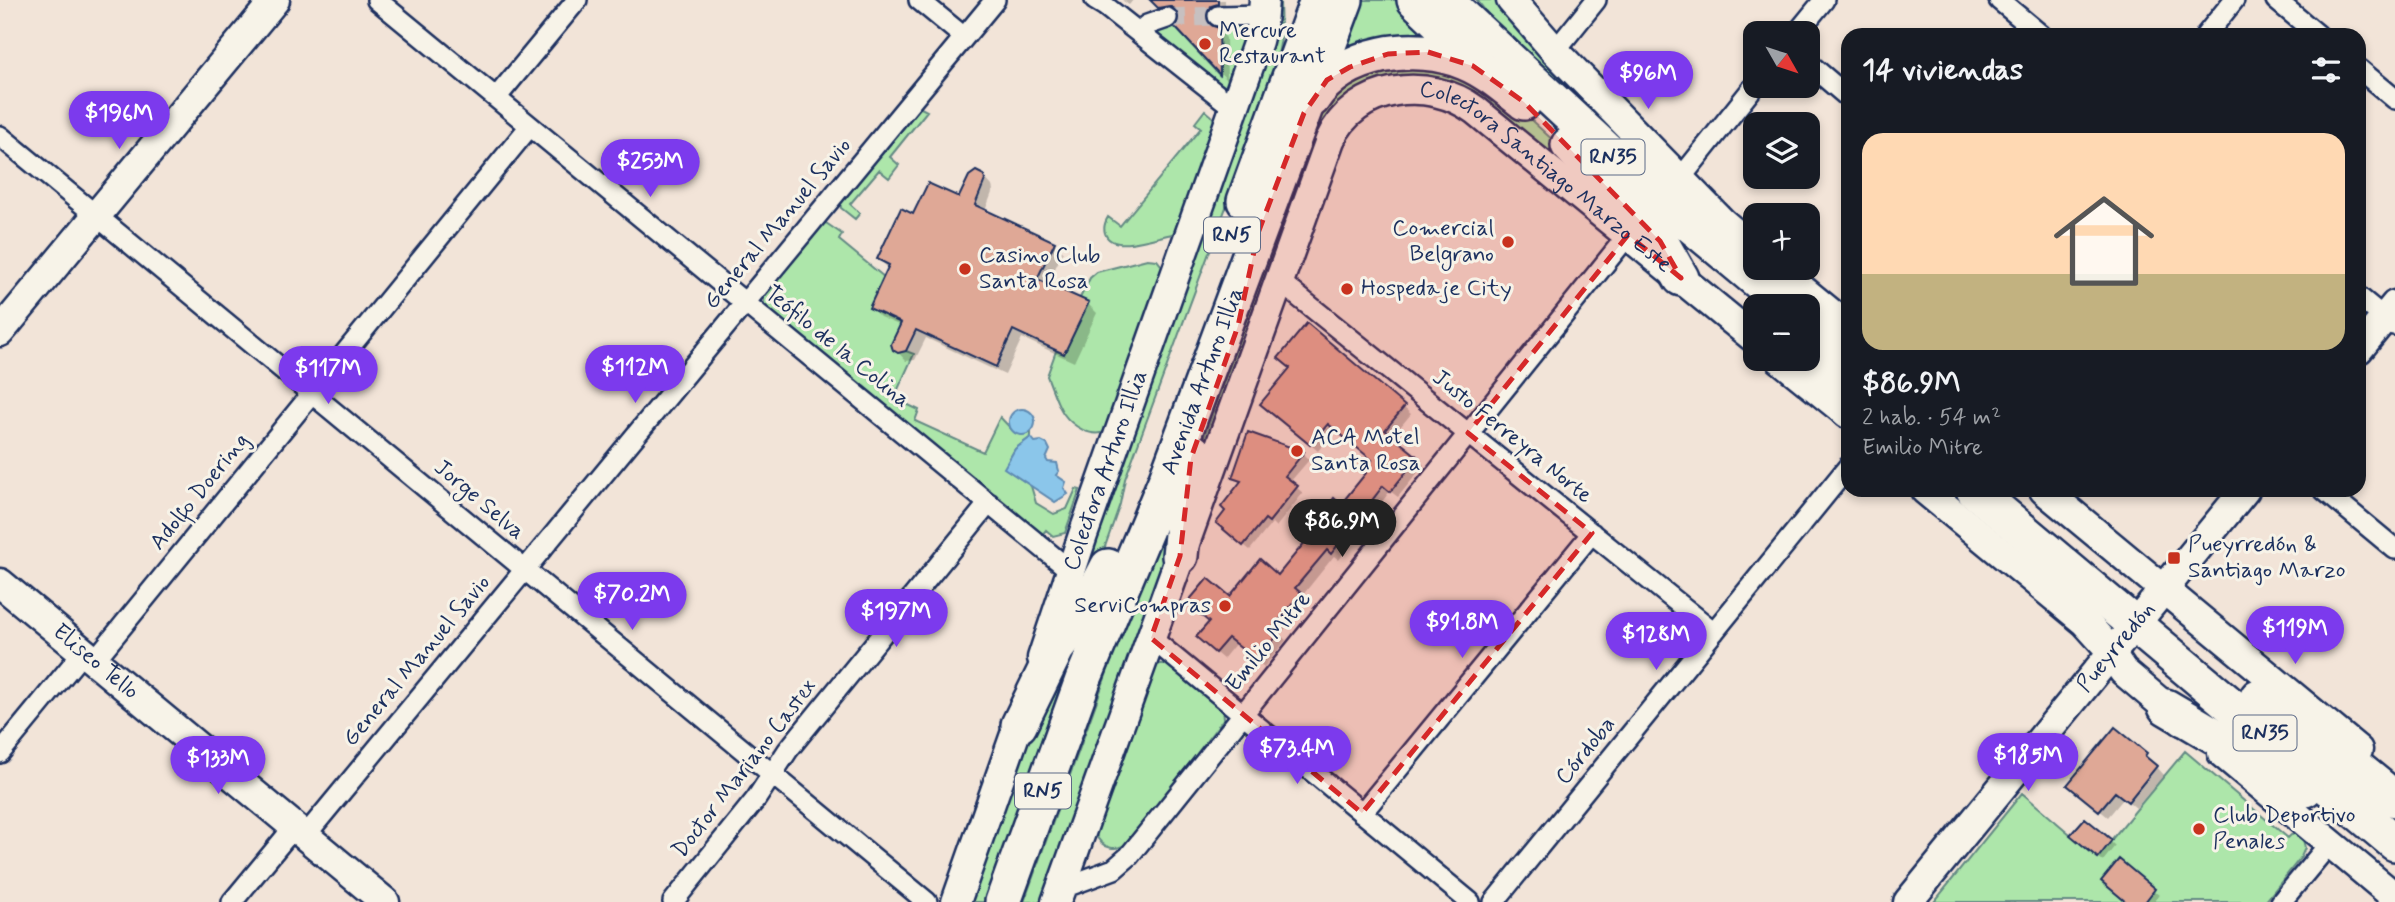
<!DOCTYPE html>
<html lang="es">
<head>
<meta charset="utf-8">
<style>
	body { margin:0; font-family:Mynerve,sans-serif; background:#242831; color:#f1f3f6; height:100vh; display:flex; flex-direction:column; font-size:26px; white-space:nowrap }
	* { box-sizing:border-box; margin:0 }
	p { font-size:23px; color:#9ea1a6 }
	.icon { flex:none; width:38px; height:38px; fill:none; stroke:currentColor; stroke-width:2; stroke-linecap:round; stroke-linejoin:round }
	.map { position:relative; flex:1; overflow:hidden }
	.side { position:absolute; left:1841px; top:28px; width:525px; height:469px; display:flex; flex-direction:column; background:#171b24; border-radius:21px; box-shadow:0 4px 10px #0003 }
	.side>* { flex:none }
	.needle { width:46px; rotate:129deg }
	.controls { position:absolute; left:1743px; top:21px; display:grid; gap:14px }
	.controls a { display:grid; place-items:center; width:77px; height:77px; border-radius:14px; background:#171b24; box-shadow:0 4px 10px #0003; font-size:35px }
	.price { position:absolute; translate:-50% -60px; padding:0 16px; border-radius:24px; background:#7c3aed; color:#fff; font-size:23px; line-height:46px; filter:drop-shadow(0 2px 4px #0008) }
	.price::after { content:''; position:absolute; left:50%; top:42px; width:21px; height:16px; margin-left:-10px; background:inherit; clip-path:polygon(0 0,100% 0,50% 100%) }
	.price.selected { background:#222; color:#fff }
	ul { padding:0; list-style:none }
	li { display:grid; align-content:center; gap:14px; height:371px; padding:0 21px }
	li span { display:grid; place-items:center; height:217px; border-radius:21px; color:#555 }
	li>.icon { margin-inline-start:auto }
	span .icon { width:126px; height:126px; fill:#fffc; stroke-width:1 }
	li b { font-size:30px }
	h2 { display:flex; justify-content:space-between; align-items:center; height:84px; padding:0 21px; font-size:30px }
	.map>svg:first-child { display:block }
	.green { fill:#ade6aa; stroke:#648a84; stroke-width:2 }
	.water { fill:#8bc6ea; stroke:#5e8ab2; stroke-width:2 }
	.shadow { fill:#0003 }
	.building { fill:#dfa896; stroke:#1b2f5e; stroke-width:2 }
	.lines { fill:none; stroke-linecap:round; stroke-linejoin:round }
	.street-tunnel { stroke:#c7c0c0; stroke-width:19; stroke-dasharray:19 10; stroke-linecap:butt }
	.street-casing { stroke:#1b2f5e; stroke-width:24 }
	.secondary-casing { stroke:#1b2f5e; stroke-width:33 }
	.highway-casing { stroke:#1b2f5e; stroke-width:40 }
	.street { stroke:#f7f3e8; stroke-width:19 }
	.secondary { stroke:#f7f3e8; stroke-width:28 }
	.highway { stroke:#f7f3e8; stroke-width:35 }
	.marked { fill:#d62828; fill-opacity:0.2; stroke:#d62828; stroke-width:5; stroke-dasharray:14 9; stroke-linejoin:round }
	.poi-dot { fill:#c8321e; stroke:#f7f3e8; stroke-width:2.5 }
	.labels { text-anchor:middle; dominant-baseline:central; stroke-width:6; stroke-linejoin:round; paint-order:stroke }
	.shield { fill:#f7f3e8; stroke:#5d6a87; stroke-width:2 }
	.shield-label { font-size:21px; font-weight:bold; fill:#1b2f5e }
	.poi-label { font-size:23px; fill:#1b2f5e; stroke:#f7f3e8; text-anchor:start }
	.street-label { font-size:23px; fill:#1b2f5e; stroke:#f7f3e8 }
</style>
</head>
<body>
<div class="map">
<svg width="2395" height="902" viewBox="0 0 2395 902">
	<rect width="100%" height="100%" fill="#f2e4d8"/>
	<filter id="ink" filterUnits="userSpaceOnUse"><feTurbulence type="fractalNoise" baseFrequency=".0143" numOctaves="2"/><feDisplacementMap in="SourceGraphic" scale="14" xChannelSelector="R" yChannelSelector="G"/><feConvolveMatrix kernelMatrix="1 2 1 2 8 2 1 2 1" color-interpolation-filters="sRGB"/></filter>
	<g filter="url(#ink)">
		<!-- green -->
		<path class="green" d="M 1274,0 L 1280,0 L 1281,38 L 1274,78 L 1125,479 L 1120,504 L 1090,589 L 1078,589 Z
			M 1356,0 L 1401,0 L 1450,46 L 1341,60 Z
			M 1477,0 L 1502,0 L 1800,306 L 1498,27 Z
			M 1218,22 L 1237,24 L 1247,32 L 1227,93 L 1157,37 L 1156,32 L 1173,25 L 1219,75 Z
			M 1438,63 L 1518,108 L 1569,155 L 1648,236 L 1488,107 L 1365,91 L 1199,476 L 1202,443 L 1248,315 L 1305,130 L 1350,78 Z
			M 919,107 L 927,111 L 890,157 L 899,165 L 889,178 L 879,170 L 850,204 L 860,213 L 855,219 L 841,208 L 840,202 Z
			M 1205,110 L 1212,116 L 1215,123 L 1178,230 L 1172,234 C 1156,237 1111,254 1105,233 C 1103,227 1105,222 1108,217 L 1120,226 L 1201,128 L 1195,123 Z
			M 826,223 L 842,234 L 839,240 L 884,277 L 901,323 L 892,347 L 898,353 L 906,351 L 914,354 L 894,398 L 919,410 L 915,421 L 983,452 L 1000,417 L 1015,433 L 1028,434 L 1031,432 L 1031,437 L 1015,449 L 1005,468 L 1031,486 L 1036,503 L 1054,514 L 1067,509 L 1076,489 L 1080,490 L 1065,533 L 1053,536 L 1046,530 L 1041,536 L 764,307 L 764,294 L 821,224 Z
			M 1147,259 L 1157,260 L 1164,269 L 1107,431 C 1092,439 1072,426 1063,413 C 1056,402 1052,388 1047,376 L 1056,351 L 1064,354 L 1088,303 L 1080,298 L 1090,278 L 1097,272 Z
			M 1176,482 L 1167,565 L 1046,902 L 1024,902 Z
			M 1083,622 L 985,902 L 967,902 L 1046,678 Z
			M 1160,664 L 1169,664 L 1223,709 L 1224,718 L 1131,840 C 1118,853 1102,850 1095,833 L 1154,667 Z
			M 2185,751 L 2288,838 L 2296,830 L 2302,835 L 2305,848 L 2301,857 L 2265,902 L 1934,902 L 2022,793 L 2097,857 Z"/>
		<!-- water -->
		<path class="water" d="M1009 422a13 13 0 1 1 26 0a13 13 0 1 1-26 0Z
			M 1031,437 L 1035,442 L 1041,441 L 1047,444 L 1050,450 L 1046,459 L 1048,462 L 1057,463 L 1059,471 L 1056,475 L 1066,482 L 1064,488 L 1068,494 L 1055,502 L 1004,468 L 1015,449 Z"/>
		<!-- shadow -->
		<path class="shadow" d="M 1122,0 L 1133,0 L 1129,5 Z
			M 1153,0 L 1225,0 L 1225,12 L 1219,14 L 1213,24 L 1226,38 L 1227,80 L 1177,27 L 1181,20 L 1178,13 L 1168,15 Z
			M 983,176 L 992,186 L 993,190 L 985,211 L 1054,243 L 1063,252 L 1047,285 L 1088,304 L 1097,313 L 1074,362 L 1022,338 L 1005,375 L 926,338 L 915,360 L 906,361 L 897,351 L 901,326 L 880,317 L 871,308 L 889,269 L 879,259 L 914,216 L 960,199 Z
			M 1307,326 L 1411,414 L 1392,437 L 1424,465 L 1398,497 L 1390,491 L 1339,560 L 1334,556 L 1302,596 L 1307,601 L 1280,635 L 1286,640 L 1264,667 L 1236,643 L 1223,659 L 1205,644 L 1230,598 L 1279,577 L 1341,506 L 1368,473 L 1373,460 L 1336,429 L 1318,451 L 1269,410 L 1291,368 Z
			M 1249,435 L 1303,454 L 1309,460 L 1290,482 L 1303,493 L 1276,527 L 1272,523 L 1250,550 L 1224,529 L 1227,511 L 1241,484 L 1234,477 Z
			M 2115,729 L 2146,755 L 2164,775 L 2136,808 L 2124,798 L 2108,817 L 2077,792 Z
			M 2077,840 L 2111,842 L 2115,846 L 2103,861 Z
			M 2119,862 L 2159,895 L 2153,902 L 2128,902 Z"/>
		<!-- building -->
		<path class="building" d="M 1150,0 L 1218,0 L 1218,4 L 1211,6 L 1206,16 L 1208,23 L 1219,28 L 1220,75 L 1175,27 L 1179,20 L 1175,9 L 1169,6 L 1158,8 Z
			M 976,171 L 984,175 L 985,180 L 975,205 L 1055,242 L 1037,279 L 1089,302 L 1064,354 L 1013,330 L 996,367 L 916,330 L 906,351 L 898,353 L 893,350 L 891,344 L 901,323 L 869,308 L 889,265 L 877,259 L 901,208 L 913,214 L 928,183 L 959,197 L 969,176 Z
			M 1307,323 L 1405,406 L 1385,430 L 1418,457 L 1390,492 L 1383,486 L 1331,554 L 1327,550 L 1295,588 L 1301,593 L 1274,627 L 1280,632 L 1257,661 L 1228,638 L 1215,653 L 1196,637 L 1209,622 L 1187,603 L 1208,578 L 1230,596 L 1260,559 L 1278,575 L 1310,536 L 1306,533 L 1334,498 L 1341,504 L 1366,473 L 1363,470 L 1372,460 L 1328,424 L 1310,445 L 1260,404 L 1290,368 L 1278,358 Z
			M 1248,432 L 1304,452 L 1285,476 L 1298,486 L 1269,522 L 1265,519 L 1243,546 L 1216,523 L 1225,511 L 1221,507 L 1241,481 L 1232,478 Z
			M 2115,727 L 2147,753 L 2145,756 L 2157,766 L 2128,802 L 2115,792 L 2099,811 L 2067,785 Z
			M 2085,818 L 2112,840 L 2098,858 L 2070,835 Z
			M 2119,859 L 2155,889 L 2145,902 L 2126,902 L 2101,881 Z"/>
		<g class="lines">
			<!-- street-tunnel -->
			<path class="street-tunnel" d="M 1167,18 L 1218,16"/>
			<!-- street casing -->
			<g class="street-casing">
				<path id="street" d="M 377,0 L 1072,572
					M 919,0 L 964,37
					M 1095,0 L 1105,6 L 1234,108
					M 1999,0 L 2041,35
					M 2276,0 L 2318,35
					M 1218,16 L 1263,15
					M 1139,32 L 1147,25 L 1167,18
					M 1797,33 L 1824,0
					M 2206,35 L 2234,0
					M 1555,51 L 1596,0
					M 1808,63 L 1848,97
					M 2359,69 L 2395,99
					M 496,98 L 577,0
					M 0,136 L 927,902
					M 1680,179 L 1755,85
					M 1279,281 L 1714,632
					M 2359,297 L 2393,325
					M 2324,490 L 2395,549
					M 1151,638 L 1470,902
					M 94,661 L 530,126
					M 0,753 L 83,652
					M 1362,813 L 1592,533
					M 305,836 L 995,0
					M 1060,889 L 1114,869 L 1129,856 L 1628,235
					M 232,902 L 294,827
					M 673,902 L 756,799 L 788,750 L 989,503
					M 1494,902 L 1848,467
					M 2281,902 L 2330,843"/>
			</g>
			<!-- secondary casing -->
			<g class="secondary-casing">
				<g id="secondary">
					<path d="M 1511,0 L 1555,51 L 1722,222 L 1755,250"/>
					<path d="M 1776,268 L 1848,327"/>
					<path d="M 0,332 L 275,0"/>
					<path d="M 2359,349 L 2395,305"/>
					<path d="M 1780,359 L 1848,414"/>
					<path d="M 1925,490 L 2085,622 L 2104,643 L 2123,671 L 2182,721"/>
					<path d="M 2044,490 L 2358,750"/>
					<path id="s1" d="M 0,583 L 385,902"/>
					<path id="s2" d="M 1042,658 L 1083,535 L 1258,41 L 1262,24 L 1264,0"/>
					<path d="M 2222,753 L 2395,897"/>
					<path d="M 956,902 L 1025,706"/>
					<path id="s3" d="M 1056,902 L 1330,140 C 1355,84 1429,76 1475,110 L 1755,339"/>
					<path id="s4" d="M 1908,902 L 2245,490"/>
				</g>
			</g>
			<!-- highway casing -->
			<g class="highway-casing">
				<g id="highway">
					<path d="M 1415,0 L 1456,39"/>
					<path d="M 1445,0 L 1657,197 L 1788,306"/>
					<path d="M 1312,99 C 1343,52 1415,41 1465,62 C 1487,71 1505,87 1524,102"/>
					<path d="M 1569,145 L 1660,241 L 1681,278"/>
					<path d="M 1245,201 L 1318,0"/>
					<path d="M 1808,323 L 1848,357"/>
					<path d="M 1808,352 L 1848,385"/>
					<path d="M 1974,490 L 2395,843"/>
					<path d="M 1180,556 L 1187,479 L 1193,452"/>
					<path d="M 2258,697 L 2347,760 L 2395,799"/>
					<path d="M 2166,707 L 2305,789"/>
					<path d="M 1019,725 L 1056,649 L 1086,609 L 1108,567"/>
					<path id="s5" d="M 1003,902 L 1083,680 L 1166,481 L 1345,0"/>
				</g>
			</g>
			<!-- street -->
			<use href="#street" class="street"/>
			<!-- secondary -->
			<use href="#secondary" class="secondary"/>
			<!-- highway -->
			<use href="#highway" class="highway"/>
		</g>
	</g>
	<!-- marked area -->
	<path class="marked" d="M 1428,52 L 1473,66 L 1524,102 L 1660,241 L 1681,278 L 1628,235 L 1468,433 L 1592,533 L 1362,813 L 1151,638 L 1180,556 L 1191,458 L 1238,326 L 1258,233 L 1304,113 L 1327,80 L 1350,67 L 1388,54 Z"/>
	<!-- markers -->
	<g class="poi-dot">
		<circle cx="1205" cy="44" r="7"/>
		<circle cx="1508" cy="242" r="7"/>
		<circle cx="965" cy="269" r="7"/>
		<circle cx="1347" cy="289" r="7"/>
		<circle cx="1297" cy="451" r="7"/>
		<rect x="2167" y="551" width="14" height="14" rx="3.5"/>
		<circle cx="1225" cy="606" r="7"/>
		<circle cx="2199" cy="829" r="7"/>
	</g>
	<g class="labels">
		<!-- shield labels -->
		<g class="shield">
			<rect x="1581.5" y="139.5" width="63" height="35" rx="5"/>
			<rect x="1204" y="217.5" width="56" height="35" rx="5"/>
			<rect x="2233.5" y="715.5" width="63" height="35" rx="5"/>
			<rect x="1015" y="773.5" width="56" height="35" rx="5"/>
		</g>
		<g class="shield-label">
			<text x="1613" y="157">RN35</text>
			<text x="1232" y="235">RN5</text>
			<text x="2265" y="733">RN35</text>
			<text x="1043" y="791">RN5</text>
		</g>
		<!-- poi labels -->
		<g class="poi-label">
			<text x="1219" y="31">Mercure<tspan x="1219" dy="26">Restaurant</tspan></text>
			<text x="1494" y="229" text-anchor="end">Comercial<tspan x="1494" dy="26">Belgrano</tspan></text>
			<text x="979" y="256">Casino Club<tspan x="979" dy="26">Santa Rosa</tspan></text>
			<text x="1361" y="289">Hospedaje City</text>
			<text x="1311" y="438">ACA Motel<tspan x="1311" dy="26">Santa Rosa</tspan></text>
			<text x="2188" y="545">Pueyrredón &amp;<tspan x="2188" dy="26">Santiago Marzo</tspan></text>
			<text x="1211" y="606" text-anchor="end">ServiCompras</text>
			<text x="2213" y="816">Club Deportivo<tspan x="2213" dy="26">Penales</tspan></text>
		</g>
		<!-- street labels -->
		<g class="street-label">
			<text stroke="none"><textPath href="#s3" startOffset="1074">Colectora Santiago Marzo Este</textPath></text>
			<text transform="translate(778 224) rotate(-50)">General Manuel Savio</text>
			<text transform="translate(837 347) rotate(39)">Teófilo de la Colina</text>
			<text stroke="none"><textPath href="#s5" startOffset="558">Avenida Arturo Illia</textPath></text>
			<text transform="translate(1512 437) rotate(39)">Justo Ferreyra Norte</text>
			<text stroke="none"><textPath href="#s2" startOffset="198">Colectora Arturo Illia</textPath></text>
			<text transform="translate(200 492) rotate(-51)">Adolfo Doering</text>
			<text transform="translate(479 500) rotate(40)">Jorge Selva</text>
			<text transform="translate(1269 642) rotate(-51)">Emilio Mitre</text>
			<text stroke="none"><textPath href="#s4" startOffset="329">Pueyrredón</textPath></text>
			<text transform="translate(417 661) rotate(-50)">General Manuel Savio</text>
			<text stroke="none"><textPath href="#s1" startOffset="124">Eliseo Tello</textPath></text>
			<text transform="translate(1586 751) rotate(-51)">Córdoba</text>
			<text transform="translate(745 769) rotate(-52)">Doctor Mariano Castex</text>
		</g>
	</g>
</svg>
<div class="controls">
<a><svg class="needle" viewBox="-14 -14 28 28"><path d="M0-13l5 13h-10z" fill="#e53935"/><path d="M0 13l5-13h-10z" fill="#9ea1a6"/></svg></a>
<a><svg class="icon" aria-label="layers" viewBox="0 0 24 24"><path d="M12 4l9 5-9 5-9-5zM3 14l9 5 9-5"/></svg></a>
<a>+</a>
<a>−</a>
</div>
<b class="price" style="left:1648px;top:111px">$96M</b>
<b class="price" style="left:119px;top:151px">$196M</b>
<b class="price" style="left:650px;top:199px">$253M</b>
<b class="price" style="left:635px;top:405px">$112M</b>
<b class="price" style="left:328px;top:406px">$117M</b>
<b class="price selected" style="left:1342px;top:559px">$86.9M</b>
<b class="price" style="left:632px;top:632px">$70.2M</b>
<b class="price" style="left:896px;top:649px">$197M</b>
<b class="price" style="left:1462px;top:660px">$91.8M</b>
<b class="price" style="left:2295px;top:666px">$119M</b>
<b class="price" style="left:1656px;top:672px">$128M</b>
<b class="price" style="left:1297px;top:786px">$73.4M</b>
<b class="price" style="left:2028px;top:793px">$185M</b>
<b class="price" style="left:218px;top:796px">$133M</b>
<section class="side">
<h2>14 viviendas<svg class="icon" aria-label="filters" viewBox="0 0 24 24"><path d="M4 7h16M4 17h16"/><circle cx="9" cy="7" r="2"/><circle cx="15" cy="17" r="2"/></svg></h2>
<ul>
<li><span style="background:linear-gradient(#ffd9b3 65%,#c2b280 0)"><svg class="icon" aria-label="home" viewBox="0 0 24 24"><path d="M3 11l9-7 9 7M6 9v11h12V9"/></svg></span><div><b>$86.9M</b><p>2 hab. · 54 m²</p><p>Emilio Mitre</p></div></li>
</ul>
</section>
</div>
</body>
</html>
